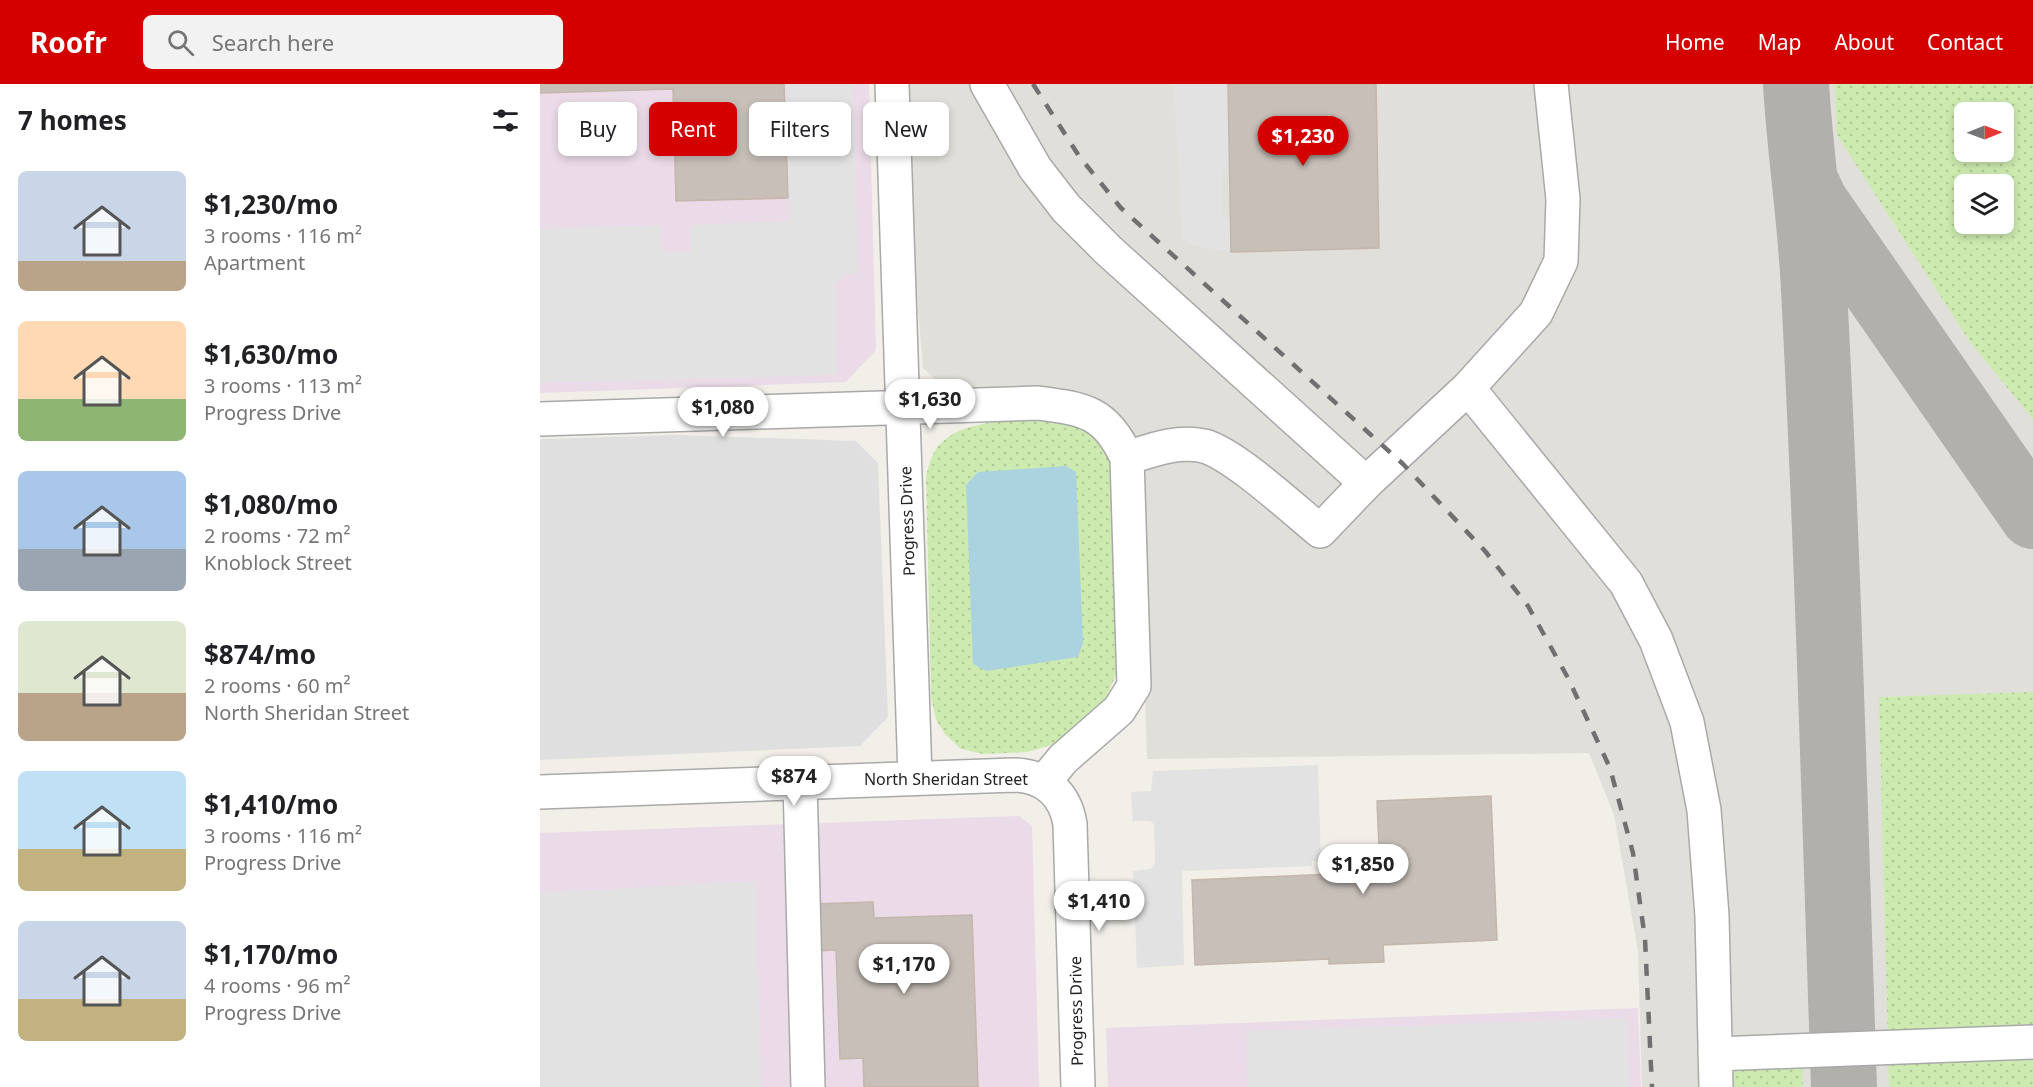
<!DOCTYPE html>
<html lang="en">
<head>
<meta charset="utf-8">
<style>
	body { margin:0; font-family:"Noto Sans",sans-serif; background:#f2f2f2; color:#202124; height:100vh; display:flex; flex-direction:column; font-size:22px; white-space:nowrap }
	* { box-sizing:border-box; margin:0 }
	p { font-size:20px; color:#757577 }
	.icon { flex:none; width:33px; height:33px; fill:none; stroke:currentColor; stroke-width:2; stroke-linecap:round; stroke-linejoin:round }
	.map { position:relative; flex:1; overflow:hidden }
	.panel { display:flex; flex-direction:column; background:#fff; width:540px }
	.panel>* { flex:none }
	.guide { position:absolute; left:18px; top:18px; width:570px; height:54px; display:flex; gap:12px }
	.needle { width:39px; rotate:89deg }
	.controls { position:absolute; left:1414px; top:18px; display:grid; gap:12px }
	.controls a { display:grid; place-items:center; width:60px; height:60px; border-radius:9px; background:#fff; box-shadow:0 3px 9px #0003; font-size:30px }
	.price { position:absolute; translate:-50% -51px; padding:0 14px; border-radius:21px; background:#fff; color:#222; font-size:20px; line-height:39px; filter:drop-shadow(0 2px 3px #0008) }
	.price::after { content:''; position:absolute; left:50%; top:36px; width:18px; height:14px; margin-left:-9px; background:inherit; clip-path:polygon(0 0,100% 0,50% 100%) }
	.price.active { background:#d40000; color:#fff }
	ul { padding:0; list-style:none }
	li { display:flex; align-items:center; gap:18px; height:150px; padding:0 18px }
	li span { display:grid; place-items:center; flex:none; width:168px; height:120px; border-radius:9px; color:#555 }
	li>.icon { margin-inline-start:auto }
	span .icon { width:72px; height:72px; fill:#fffc; stroke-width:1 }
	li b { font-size:26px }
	h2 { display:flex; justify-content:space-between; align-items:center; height:72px; padding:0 18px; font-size:26px }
	.chip { padding:0 21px; border-radius:9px; background:#fff; box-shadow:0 3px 9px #0003; font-size:21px; line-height:54px }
	.chip.active { background:#d40000; color:#fff }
	header { display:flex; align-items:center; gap:36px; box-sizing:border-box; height:84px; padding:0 30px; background:#d40000; color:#fff }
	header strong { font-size:28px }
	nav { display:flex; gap:33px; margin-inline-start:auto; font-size:21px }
	.search { width:420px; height:54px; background:#f2f2f2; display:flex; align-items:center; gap:15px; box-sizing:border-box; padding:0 21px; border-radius:9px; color:#757577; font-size:22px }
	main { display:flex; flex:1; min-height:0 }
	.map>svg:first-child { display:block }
	.residential { fill:#e0dfdf }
	.industrial { fill:#ebdbe8 }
	.airport { fill:#e1dfda; fill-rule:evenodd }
	.grass { fill:url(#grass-dots); fill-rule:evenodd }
	.parking { fill:#e2e2e2 }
	.water { fill:#aad3df }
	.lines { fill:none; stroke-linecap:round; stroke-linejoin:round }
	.taxiway { stroke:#b1b0ac; stroke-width:66 }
	.building { fill:#c7bfb8; stroke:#c4b6ab; stroke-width:1.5 }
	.minor-casing { stroke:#a9a9a9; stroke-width:36 }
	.minor { stroke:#fff; stroke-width:33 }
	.rail { stroke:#707070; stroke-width:4.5; stroke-dasharray:12 12; stroke-linecap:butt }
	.labels { text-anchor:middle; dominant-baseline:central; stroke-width:4.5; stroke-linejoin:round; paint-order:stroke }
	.street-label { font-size:16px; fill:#222; stroke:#fff }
</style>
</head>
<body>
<header>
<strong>Roofr</strong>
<div class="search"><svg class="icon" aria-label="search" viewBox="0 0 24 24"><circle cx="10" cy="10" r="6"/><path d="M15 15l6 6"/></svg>Search here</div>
<nav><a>Home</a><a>Map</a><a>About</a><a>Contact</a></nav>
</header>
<main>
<section class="panel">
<h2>7 homes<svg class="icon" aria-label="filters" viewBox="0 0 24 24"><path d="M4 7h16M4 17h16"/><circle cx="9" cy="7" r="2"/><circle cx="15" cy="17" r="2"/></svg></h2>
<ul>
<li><span style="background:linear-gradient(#c9d6e8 75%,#b9a48a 0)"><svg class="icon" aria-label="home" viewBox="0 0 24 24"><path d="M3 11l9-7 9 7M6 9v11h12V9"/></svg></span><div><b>$1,230/mo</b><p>3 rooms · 116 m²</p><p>Apartment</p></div></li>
<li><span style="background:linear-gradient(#ffd9b3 65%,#8fb573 0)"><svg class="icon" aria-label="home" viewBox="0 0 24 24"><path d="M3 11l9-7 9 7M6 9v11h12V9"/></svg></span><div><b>$1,630/mo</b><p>3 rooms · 113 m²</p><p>Progress Drive</p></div></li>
<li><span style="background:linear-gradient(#a9c7e8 65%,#9aa5b1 0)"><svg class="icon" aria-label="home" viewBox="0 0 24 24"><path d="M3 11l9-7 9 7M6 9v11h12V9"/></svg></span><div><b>$1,080/mo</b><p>2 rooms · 72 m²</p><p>Knoblock Street</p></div></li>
<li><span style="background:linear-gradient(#dfe7d0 60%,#b9a48a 0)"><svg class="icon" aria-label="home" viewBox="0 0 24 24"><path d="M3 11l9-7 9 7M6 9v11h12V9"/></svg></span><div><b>$874/mo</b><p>2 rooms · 60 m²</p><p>North Sheridan Street</p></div></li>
<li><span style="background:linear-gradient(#bfe0f5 65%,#c2b280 0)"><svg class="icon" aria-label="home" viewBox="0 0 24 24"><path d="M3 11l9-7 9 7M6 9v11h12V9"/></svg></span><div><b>$1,410/mo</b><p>3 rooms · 116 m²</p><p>Progress Drive</p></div></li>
<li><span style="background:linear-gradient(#c9d6e8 65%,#c2b280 0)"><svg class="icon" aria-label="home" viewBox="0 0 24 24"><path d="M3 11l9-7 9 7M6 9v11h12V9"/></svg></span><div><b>$1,170/mo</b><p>4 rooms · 96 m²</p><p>Progress Drive</p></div></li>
</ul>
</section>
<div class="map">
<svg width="1493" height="1003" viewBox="0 0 1493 1003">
	<defs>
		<pattern id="grass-dots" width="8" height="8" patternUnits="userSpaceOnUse" patternTransform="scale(1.5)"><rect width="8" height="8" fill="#cdebb0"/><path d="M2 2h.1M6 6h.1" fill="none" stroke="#b0c997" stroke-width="1.8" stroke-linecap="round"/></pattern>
	</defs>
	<rect width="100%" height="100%" fill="#f2efe9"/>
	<!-- residential -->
	<path class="residential" d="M 137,351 L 316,357 L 338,379 L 348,633 L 320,662 L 0,676 L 0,355 Z"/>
	<!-- industrial -->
	<path class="industrial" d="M 0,0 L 329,0 L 336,266 L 306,298 L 0,309 Z
		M 479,732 L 492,742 L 499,1003 L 0,1003 L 0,749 Z
		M 1098,924 L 1101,1003 L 568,1003 L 566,944 Z"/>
	<!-- airport -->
	<path class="airport" d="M 369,0 L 1493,0 L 1493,1003 L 1102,1003 L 1098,867 L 1074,731 L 1049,669 L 607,675 L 600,455 L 577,332 L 543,309 L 455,312 L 411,310 L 383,284 L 374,176 ZM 1425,28 L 1464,28 L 1464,68 L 1425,68 ZM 1425,100 L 1464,100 L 1464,140 L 1425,140 Z"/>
	<!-- grass -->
	<path class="grass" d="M 1295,0 L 1493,0 L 1493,335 L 1430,258 L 1297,51 ZM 1464,28 L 1464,68 L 1425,68 L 1425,28 ZM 1464,100 L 1464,140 L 1425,140 L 1425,100 Z
		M 515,334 L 549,342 L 574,380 L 580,581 L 562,623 L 518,659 L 487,668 L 443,670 L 421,665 L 405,650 L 396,636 L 391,613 L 386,391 C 389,383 391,372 396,365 C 420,332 478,338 515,334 Z
		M 1493,608 L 1493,1003 L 1349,1003 L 1339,613 Z
		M 1192,979 L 1262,981 L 1263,1003 L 1190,1003 Z"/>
	<!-- parking -->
	<path class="parking" d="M 246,0 L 313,0 L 318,190 L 303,191 L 295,200 L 297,291 L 0,299 L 0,145 L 121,141 L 122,165 L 125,168 L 150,168 L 150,141 L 250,137 Z
		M 634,0 L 688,0 L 688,86 L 682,86 L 682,133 L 689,133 L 691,168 L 654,162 L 642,153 Z
		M 778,681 L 781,777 L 772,777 L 772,782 L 642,787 L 644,881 L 597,884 L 593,787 L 611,785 L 615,778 L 614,740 L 610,737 L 593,737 L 591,708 L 611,707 L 613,687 Z
		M 215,797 L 221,1003 L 0,1003 L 0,809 Z
		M 1087,934 L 1089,1003 L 708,1003 L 706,947 Z"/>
	<!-- water -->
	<path class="water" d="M 526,382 L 536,388 L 543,559 L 538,573 L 446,587 L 433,580 L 426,401 L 438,388 Z"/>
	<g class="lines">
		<!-- taxiway -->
		<path class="taxiway" d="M 1256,0 C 1260,69 1271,137 1274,206 C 1288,471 1295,737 1304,1003
			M 1268,103 L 1275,118 L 1493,432"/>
	</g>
	<!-- building -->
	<path class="building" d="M 0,0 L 244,0 L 248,114 L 136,117 L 133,5 L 0,9 Z
		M 688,0 L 836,0 L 839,164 L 691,168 Z
		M 951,712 L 957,856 L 843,861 L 844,878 L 789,880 L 789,875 L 655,881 L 652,796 L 840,788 L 837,717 Z
		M 333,818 L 334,834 L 432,831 L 438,1003 L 324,1003 L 323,974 L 300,975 L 296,866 L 275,867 L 274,820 Z"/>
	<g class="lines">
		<!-- minor casing -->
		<g class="minor-casing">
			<path id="minor" d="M 352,0 L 375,693
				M 447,0 L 495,84 L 526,124 L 568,166 L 826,399
				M 928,304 L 1086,499 L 1116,556 L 1147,638 L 1164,726 L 1172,832 L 1176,1003
				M 0,335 L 498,319 C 545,325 566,328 587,374 L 594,602 L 579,626 L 523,675 L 504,698
				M 587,374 C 612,366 637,356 664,362 C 694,370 753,425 780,447 L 826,399 L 928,304 L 996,229 L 1021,177 L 1023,115 L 1011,0
				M 260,698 L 268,1003
				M 0,708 L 474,691 C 505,692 525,710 530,740 L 538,1003
				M 1175,970 L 1493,958"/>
		</g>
		<!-- minor -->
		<use href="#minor" class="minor"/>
		<!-- rail -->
		<path class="rail" d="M 493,0 L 539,72 L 581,124 L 863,380 L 945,467 L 988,522 L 1028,594 L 1070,684 L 1093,769 L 1105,855 L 1112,1003"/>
	</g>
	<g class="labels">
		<!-- street labels -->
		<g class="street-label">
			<text transform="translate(367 437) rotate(-92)">Progress Drive</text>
			<text x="406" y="695">North Sheridan Street</text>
			<text transform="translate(536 927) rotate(-91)">Progress Drive</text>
		</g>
	</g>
</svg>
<div class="controls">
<a><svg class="needle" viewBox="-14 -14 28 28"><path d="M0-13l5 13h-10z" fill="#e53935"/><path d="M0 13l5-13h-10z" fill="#757577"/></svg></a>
<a><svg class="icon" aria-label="layers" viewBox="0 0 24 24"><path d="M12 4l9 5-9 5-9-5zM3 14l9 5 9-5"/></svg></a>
</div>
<b class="price active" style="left:763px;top:83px">$1,230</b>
<b class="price" style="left:390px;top:346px">$1,630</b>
<b class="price" style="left:183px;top:354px">$1,080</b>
<b class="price" style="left:254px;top:723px">$874</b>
<b class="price" style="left:823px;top:811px">$1,850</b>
<b class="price" style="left:559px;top:848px">$1,410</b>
<b class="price" style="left:364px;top:911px">$1,170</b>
<div class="guide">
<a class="chip">Buy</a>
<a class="chip active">Rent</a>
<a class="chip">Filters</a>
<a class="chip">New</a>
</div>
</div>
</main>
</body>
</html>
